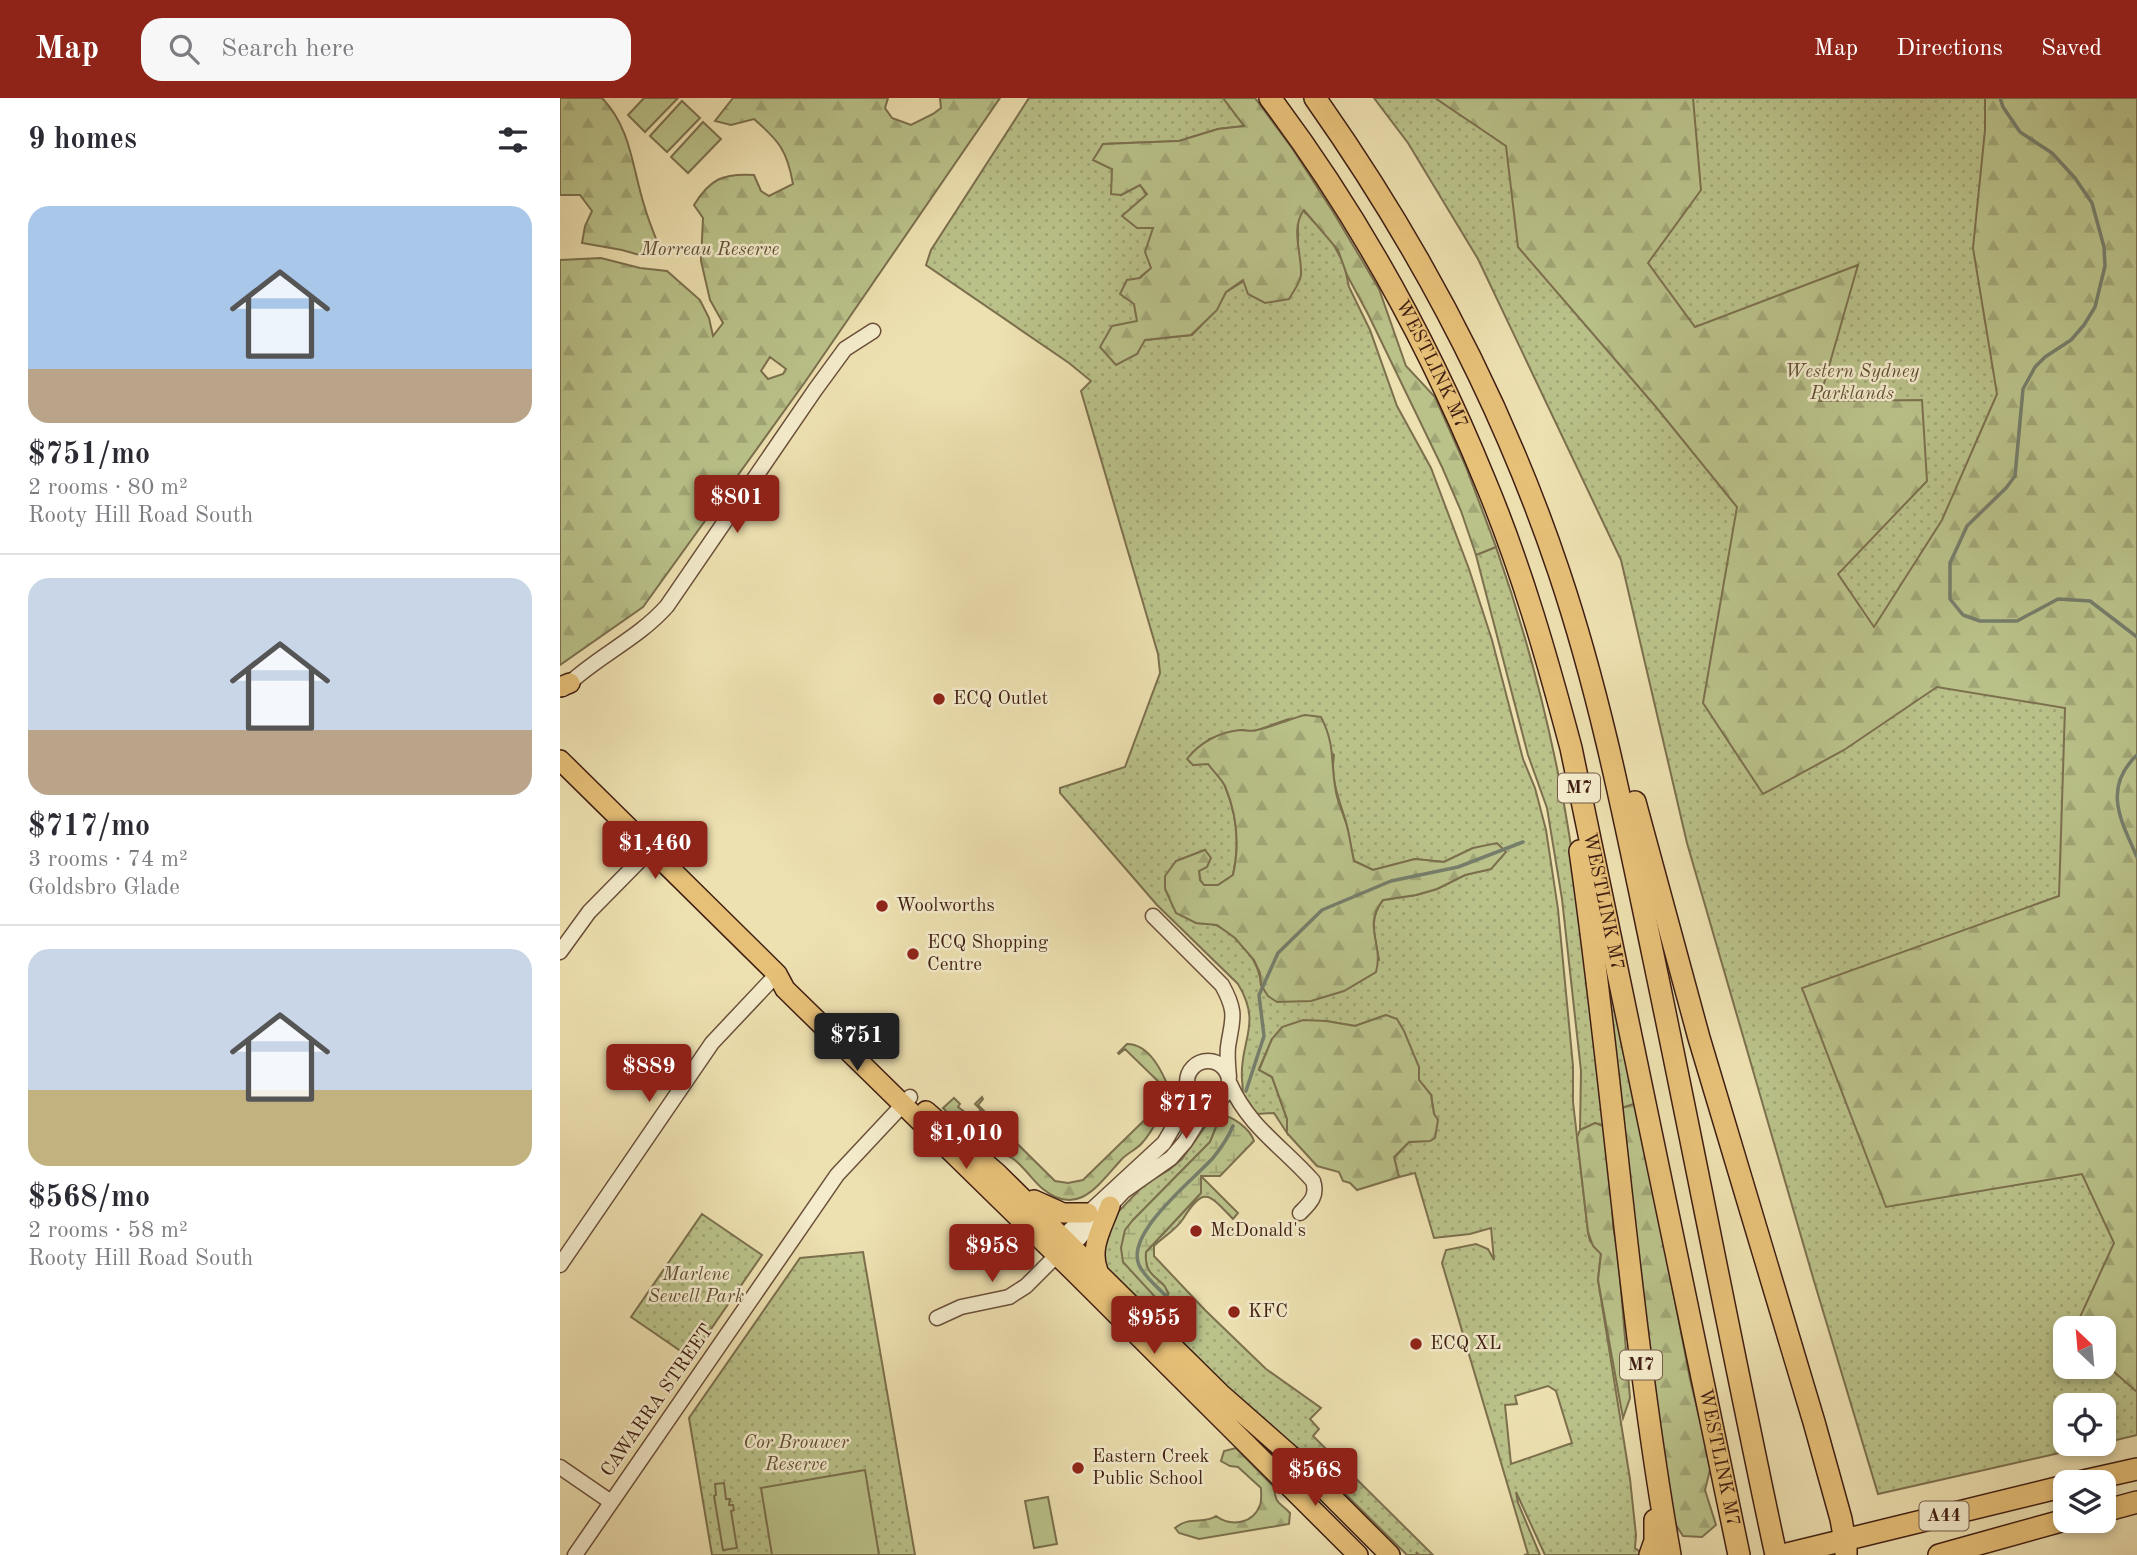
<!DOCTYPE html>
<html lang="en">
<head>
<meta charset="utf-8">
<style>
	body { margin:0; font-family:"Old Standard TT",serif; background:#f7f7f7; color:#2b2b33; height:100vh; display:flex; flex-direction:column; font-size:26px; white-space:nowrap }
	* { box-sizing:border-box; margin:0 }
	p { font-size:23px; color:#7c7c81 }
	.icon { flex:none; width:38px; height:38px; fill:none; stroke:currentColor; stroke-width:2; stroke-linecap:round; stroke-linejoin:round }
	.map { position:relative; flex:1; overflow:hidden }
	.drawer { display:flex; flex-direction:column; background:#fff; width:560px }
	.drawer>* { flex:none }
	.needle { width:46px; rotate:334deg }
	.tools { position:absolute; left:1493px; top:1218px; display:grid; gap:14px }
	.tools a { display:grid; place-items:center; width:63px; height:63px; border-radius:14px; background:#fff; box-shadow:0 4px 10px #0003; font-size:35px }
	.price { position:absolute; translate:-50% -60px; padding:0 16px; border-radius:7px; background:#8f2418; color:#fff; font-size:23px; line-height:46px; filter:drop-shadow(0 2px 4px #0008) }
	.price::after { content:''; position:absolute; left:50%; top:42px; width:21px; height:16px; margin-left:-10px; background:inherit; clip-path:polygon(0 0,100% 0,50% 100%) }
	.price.current { background:#222; color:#fff }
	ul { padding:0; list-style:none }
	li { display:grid; align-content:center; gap:14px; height:371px; padding:0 28px }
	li+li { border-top:2px solid #e1e1e2 }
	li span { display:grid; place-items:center; height:217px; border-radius:21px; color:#555 }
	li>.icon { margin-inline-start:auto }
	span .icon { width:126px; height:126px; fill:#fffc; stroke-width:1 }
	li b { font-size:30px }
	h2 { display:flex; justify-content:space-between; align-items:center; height:84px; padding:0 28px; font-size:30px }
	header { display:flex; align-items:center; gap:42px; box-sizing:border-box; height:98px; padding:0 35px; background:#8f2418; color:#fff }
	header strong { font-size:33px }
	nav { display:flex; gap:38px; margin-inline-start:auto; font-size:24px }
	.search { width:490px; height:63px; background:#f7f7f7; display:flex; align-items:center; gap:18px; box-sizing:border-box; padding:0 24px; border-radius:21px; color:#7c7c81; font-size:26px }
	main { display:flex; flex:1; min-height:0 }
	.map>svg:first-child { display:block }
	.grass { fill:url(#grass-dots); stroke:#7c704e; stroke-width:2; fill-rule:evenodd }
	.forest { fill:url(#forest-firs); stroke:#7c704e; stroke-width:2; fill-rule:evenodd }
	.wetland { fill:url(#wetland-marsh); stroke:#7c704e; stroke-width:2 }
	.pitch { fill:#bac28a; stroke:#7c704e; stroke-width:2 }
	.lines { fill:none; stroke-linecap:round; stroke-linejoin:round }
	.stream { stroke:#767e6b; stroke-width:3.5 }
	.minor-casing { stroke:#6b4f3a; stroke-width:17 }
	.major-casing { stroke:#3f1e12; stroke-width:22 }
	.highway-casing { stroke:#3f1e12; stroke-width:24 }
	.minor { stroke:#f4eccc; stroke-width:14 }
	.major { stroke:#e7c078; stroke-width:19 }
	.highway { stroke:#e7c078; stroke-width:21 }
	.poi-dot { fill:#8f2418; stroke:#f4eccc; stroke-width:2.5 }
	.labels { text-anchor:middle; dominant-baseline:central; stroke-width:5; stroke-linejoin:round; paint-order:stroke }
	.shield { fill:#f4eccc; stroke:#755c4a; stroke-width:2 }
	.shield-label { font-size:18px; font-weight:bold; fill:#3f1e12 }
	.park-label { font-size:19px; font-style:italic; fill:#644f36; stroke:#f4eccc }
	.street-label { font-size:19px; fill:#3f1e12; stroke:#f4eccc }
	.poi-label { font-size:19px; fill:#3f1e12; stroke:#f4eccc; text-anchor:start }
</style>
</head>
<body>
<header>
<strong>Map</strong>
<div class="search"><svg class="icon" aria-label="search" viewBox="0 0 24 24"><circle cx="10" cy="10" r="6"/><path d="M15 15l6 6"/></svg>Search here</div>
<nav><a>Map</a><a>Directions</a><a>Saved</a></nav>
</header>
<main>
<section class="drawer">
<h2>9 homes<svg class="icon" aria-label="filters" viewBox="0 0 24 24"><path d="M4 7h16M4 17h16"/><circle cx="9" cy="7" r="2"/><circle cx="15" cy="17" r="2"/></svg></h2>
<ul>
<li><span style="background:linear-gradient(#a9c7e8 75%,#b9a48a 0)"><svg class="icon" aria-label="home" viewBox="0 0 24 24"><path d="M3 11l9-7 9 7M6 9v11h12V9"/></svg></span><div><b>$751/mo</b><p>2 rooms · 80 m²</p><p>Rooty Hill Road South</p></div></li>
<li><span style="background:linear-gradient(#c9d6e8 70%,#b9a48a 0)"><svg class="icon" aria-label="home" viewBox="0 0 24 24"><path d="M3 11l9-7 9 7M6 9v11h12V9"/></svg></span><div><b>$717/mo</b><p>3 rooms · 74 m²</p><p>Goldsbro Glade</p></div></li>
<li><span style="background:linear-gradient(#c9d6e8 65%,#c2b280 0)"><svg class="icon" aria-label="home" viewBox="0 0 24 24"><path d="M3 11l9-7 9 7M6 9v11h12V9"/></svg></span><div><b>$568/mo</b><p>2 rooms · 58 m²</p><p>Rooty Hill Road South</p></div></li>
</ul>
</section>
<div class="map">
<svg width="1577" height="1457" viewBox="0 0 1577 1457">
	<defs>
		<pattern id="grass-dots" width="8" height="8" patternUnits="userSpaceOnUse" patternTransform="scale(1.75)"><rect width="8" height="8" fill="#bac28a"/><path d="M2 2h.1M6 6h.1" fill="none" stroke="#a1a676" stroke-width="1.8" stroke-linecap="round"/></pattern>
		<pattern id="forest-firs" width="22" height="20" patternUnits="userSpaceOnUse" patternTransform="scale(1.75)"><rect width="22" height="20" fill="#bac28a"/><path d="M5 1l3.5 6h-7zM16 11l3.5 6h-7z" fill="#a1a676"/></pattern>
		<pattern id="wetland-marsh" width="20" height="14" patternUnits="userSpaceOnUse" patternTransform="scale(1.75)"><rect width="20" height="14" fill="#bac28a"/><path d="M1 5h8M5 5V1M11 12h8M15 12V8" fill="none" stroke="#a1a676"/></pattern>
	</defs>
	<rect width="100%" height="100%" fill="#eee1b1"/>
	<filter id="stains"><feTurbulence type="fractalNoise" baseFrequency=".00286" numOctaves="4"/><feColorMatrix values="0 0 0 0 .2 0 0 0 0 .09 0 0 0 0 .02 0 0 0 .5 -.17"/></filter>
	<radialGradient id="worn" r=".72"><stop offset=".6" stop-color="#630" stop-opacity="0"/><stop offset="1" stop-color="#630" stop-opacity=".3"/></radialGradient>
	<!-- grass -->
	<path class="grass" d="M 469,0 L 665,0 L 685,28 L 658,31 L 619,43 L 543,46 L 534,62 L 552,71 L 561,97 L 580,87 C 598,108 593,143 592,170 C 588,173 581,177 579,181 C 569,202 577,223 585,242 L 632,237 L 656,212 L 666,194 L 738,150 L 738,121 L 743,112 L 771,142 L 784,166 L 789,189 L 810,232 L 837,308 L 871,370 L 909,471 L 932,542 L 963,661 L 975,690 L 986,732 L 998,811 L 1013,968 L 1013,1004 L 1028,1134 L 1030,1143 L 1041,1155 L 1038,1182 L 1070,1381 L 1076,1437 L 1075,1450 L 1083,1456 L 1082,1457 L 985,1457 L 956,1394 L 958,1405 L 980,1457 L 964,1457 L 968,1456 L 882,1165 L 886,1152 L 916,1146 L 928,1151 L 934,1162 L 931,1130 L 910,1136 L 874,1140 L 855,1075 L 839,1079 L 834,1060 L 849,1044 L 861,1043 L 878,1022 L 874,1016 L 871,997 L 859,982 L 859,969 L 826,917 L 795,928 L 766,923 L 712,941 L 699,971 L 712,979 L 727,1021 L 727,1035 L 714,1015 L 697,1016 C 693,1011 685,1005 683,999 C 682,994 683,987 682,982 C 679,943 703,927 678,886 L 597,807 L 500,695 L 500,690 L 565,669 L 600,575 L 598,556 L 521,293 L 531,283 L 509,265 L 366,167 L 371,152 ZM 729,621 L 774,657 C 770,681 779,701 786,724 C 789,737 791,750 794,763 L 813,772 L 855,761 L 884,764 L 913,750 L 931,771 L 905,777 L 877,791 L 856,797 L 823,802 C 808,821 815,839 819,862 L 701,887 C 700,864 680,839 658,828 C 652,825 643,826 636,825 L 616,763 L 645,752 L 639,773 L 640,782 L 644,787 L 658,787 L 673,777 C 680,747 677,717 665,688 C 661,680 653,672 648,665 L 634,667 L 649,641 L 683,632 L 692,634 ZM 988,1288 L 996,1293 L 1012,1345 L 951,1366 L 945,1307 L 957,1306 L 955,1298 Z
		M 814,0 L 1577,0 L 1577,1337 L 1544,1345 L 1544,1307 L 1505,1307 L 1505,1346 L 1539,1346 L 1318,1396 L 1254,1183 L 1127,745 L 1061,462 L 918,161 L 848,45 ZM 1505,1230 L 1544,1230 L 1544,1269 L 1505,1269 Z
		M 936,449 C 965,532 988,619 1004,706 C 1023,813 1033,921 1046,1029 L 1035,1025 L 1020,1032 L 1021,973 L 1002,801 L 987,710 L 968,657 L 916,457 Z
		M 1045,853 L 1077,1005 L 1059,1011 L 1041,854 Z
		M 661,1017 L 650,1044 L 573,1122 L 561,1150 L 609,1196 C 599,1177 584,1181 586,1154 L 640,1096 L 641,1078 L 678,1115 L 673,1121 C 649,1096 644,1087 623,1121 C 616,1132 603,1139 594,1148 L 594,1158 L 645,1212 L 706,1271 L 761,1310 L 750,1321 L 759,1331 L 753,1338 L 873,1457 L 859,1457 L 856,1454 L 858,1457 L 847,1457 L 742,1353 L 702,1325 L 545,1172 L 542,1151 L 556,1116 L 585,1086 L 609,1072 L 622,1061 L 645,1029 Z
		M 142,1116 L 202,1157 L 131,1260 L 71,1219 Z
		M 303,1154 L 355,1457 L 152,1457 L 129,1320 L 240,1160 Z"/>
	<!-- forest -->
	<path class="forest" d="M 0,0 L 42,0 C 72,31 72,71 85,110 C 89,124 95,138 100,151 L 83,158 L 62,152 L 22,145 L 25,128 L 32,113 L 20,97 L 0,97 Z
		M 173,0 L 328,0 L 325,10 L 332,20 L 351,27 L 373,16 L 381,10 L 380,0 L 440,0 L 245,284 L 83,509 L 0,567 L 0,162 L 41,160 L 80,170 L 107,173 L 140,202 L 149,220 L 153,238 L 163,225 L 150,202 L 141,163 L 143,120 L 134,107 C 150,81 163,75 194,77 L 201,93 L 209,98 L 233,86 C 227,52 219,43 194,21 L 171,27 L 155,23 ZM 210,259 L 226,271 L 223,276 L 208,281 L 201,273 Z
		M 663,0 L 695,0 L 732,50 L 775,117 L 819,191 L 846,268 L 875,299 L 906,369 L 936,449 L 916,457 L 901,413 L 882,369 L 808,216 L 787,177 L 778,152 L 744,112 C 730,131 742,155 741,177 C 740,185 733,194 729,201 L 705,205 L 688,196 L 683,182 L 666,194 L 657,212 L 631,237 L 585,242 L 577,256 L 556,267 L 540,249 L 552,228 L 577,223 L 574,206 L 560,196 L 567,182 L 580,180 L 591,170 L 585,154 L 593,130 L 577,130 L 562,118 L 587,96 L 580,87 L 561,97 L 551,96 L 552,71 L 533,62 L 543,46 L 619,43 L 658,31 L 684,28 Z
		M 875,0 L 1133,0 L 1141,92 L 1088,165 L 1135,229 L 1298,167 L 1259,303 L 1362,302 L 1367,383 L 1278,476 L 1314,529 L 1382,422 L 1437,296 L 1413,150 L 1425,32 L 1425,0 L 1577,0 L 1577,1294 L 1544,1265 L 1544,1230 L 1515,1230 L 1554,1145 L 1522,1076 L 1326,1109 L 1242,890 L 1499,798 L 1505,610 L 1377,589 L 1284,652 L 1203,696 L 1143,605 L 1177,409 L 1096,309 L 958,149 L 946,48 Z
		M 745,617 L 761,619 C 776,648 770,664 776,694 C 778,705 783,715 786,725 C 790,738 791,751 794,763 L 813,772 L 855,761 L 884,764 L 913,750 L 937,745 L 946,754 L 931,771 L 905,777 L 877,791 L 856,797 L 823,802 C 802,828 824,846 816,874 L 784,893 L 751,903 L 717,904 L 708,898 L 701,887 L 700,875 L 694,862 L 675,840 L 657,827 L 636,825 L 616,815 L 605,791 L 605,778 L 616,763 L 645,752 L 651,760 L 647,769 L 639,773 L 640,782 L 644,787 L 658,787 L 673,777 C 680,747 677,717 665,688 C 661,680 653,673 648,666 L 633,667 L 627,661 C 639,645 659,634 680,632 C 686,632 691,634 697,632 C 713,629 729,621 745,617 Z
		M 826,917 L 837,921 L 844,933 L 859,969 L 859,982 L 871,997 L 874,1016 L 878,1022 L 875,1040 L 870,1043 L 849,1044 L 834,1059 L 839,1079 L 797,1092 L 790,1085 L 783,1083 L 779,1074 L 757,1068 L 727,1035 L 727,1021 L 712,979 L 699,972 L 712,941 L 722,929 L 743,922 L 766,923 L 795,928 Z
		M 567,946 C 590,946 603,975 610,993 C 605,1009 593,1033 582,1045 C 576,1052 567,1055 561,1062 C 539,1086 518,1120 483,1091 C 472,1082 464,1068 452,1060 C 446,1056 438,1056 432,1052 C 413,1041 399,1026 383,1010 L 394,1000 L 400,1006 L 398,1009 L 413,1020 L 421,1012 L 415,1006 L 422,999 L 423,1001 L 418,1007 L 495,1083 L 508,1085 L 523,1082 L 604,1003 L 597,995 L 603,988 L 565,951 L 559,956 L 558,955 Z
		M 1077,1005 L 1130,1281 L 1151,1368 L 1145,1392 L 1156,1427 L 1142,1439 L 1123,1438 L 1116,1427 L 1110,1407 L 1053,1013 Z
		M 1035,1025 L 1046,1029 L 1050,1059 L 1053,1128 L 1058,1156 L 1070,1300 L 1063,1320 L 1038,1182 L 1041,1156 L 1033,1148 L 1028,1134 L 1017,1039 L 1020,1032 Z
		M 676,1350 L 714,1389 C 716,1408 719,1403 730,1415 L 729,1426 L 639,1441 L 619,1435 L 615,1430 C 631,1417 643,1427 656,1418 C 671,1429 693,1426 700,1407 C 702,1402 701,1395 701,1390 L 678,1369 L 670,1368 L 661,1363 L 664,1353 Z"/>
	<!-- wetland -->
	<path class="wetland" d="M 661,1017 C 673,1018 690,1031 694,1043 L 660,1078 L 641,1078 L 641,1095 L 586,1154 C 583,1184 609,1179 608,1200 L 603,1202 L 597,1201 L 563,1164 L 561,1150 L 565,1132 L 573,1122 L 650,1044 Z"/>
	<!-- pitch -->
	<path class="pitch" d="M 84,0 L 118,0 L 85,34 L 68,17 Z
		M 122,3 L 140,20 L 107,54 L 90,38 Z
		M 143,24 L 161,41 L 128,75 L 111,59 Z
		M 305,1372 L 319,1457 L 212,1457 L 201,1390 Z
		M 164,1385 L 166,1401 L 170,1401 L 169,1407 L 173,1407 L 174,1412 L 171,1413 L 177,1450 L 163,1452 L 154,1398 L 156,1397 L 155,1386 Z
		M 488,1399 L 497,1446 L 474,1450 L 465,1403 Z"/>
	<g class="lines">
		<!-- stream -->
		<path class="stream" d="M 1440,0 L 1443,9 L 1460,34 L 1492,55 L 1515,80 L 1532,105 L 1544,149 L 1545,168 L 1535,209 L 1524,227 L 1511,242 L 1485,259 L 1475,269 L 1463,291 L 1455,378 L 1446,390 L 1407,428 L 1390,465 L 1390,501 L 1403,517 L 1420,523 L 1457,523 L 1498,501 L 1530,503 L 1577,539
			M 1577,657 C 1542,690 1561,723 1577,759
			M 686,993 L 704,938 L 699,897 L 718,855 L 762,812 L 831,783 L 898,769 L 963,744
			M 608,1200 C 599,1190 585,1180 579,1167 C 565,1135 633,1082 653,1060 C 661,1050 668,1040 673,1028"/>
		<!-- minor casing -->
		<g class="minor-casing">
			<path id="minor" d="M 3,591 C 35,559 77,542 107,508 L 255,292 L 285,251 L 313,233
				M 593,818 L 662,887 C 678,916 672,921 668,949 C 667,959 668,969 669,979
				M 0,854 L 29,814 L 91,751
				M627 984a21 21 0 1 1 42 0a21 21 0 1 1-42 0Z
				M 670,986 C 689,1029 723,1049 753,1083 C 758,1098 750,1105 740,1115
				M 501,1146 L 503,1139 L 511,1131 L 604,1045 L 621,1016 L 628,990
				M 0,1167 L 152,945 L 217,876
				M 377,1220 L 401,1209 L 449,1199 L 466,1188 L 497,1157 L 512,1148 L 564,1093 L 611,1060 L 625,1044 L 643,1015 L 652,1005
				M 0,1369 L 51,1404
				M 15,1457 L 277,1077 L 350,999"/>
		</g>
		<!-- major casing -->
		<g class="major-casing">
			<path id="major" d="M 0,589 L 10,585
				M 0,662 L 217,876 L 225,891 L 513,1173 L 798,1457
				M 366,1013 L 438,1076 L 662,1297 L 729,1356 L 830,1457
				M 474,1102 L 503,1115 L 528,1115
				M 538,1173 C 529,1150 542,1130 550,1108"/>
		</g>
		<!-- highway casing -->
		<g class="highway-casing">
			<g id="highway">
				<path id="s1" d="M 710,0 C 798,117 870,248 925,383 C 961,469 987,560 1011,650 L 1179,1457"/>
				<path d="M 755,0 C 858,146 942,304 999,474 C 1041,599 1066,728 1093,857 C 1135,1057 1173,1258 1216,1457"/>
				<path d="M 1075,704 L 1139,940 L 1254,1324 L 1281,1421 L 1286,1449 L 1286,1457"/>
				<path d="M 1020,753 C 1054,988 1069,1224 1110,1457"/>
				<path d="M 1519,1384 L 1577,1371"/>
				<path d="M 1544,1413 L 1577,1404"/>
				<path d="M 1090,1457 L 1095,1443 L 1095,1422"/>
				<path d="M 1223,1457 L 1505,1388"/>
				<path d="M 1379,1457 L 1505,1422"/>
			</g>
		</g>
		<!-- minor -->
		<use href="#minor" class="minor"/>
		<!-- major -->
		<use href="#major" class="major"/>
		<!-- highway -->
		<use href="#highway" class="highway"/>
	</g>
	<!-- markers -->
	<g class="poi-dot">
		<circle cx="379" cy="601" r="7"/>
		<circle cx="322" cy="808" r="7"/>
		<circle cx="353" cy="856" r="7"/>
		<circle cx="636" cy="1133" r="7"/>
		<circle cx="674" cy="1214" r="7"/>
		<circle cx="856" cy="1246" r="7"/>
		<circle cx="518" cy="1370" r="7"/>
	</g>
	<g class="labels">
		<!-- shield labels -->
		<g class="shield">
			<rect x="998" y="675.5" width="42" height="29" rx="5"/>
			<rect x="1060" y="1252.5" width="42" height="29" rx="5"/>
			<rect x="1359.5" y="1403.5" width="49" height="29" rx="5"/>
		</g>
		<g class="shield-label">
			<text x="1019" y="690">M7</text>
			<text x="1081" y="1267">M7</text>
			<text x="1384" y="1418">A44</text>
		</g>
		<!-- park labels -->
		<g class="park-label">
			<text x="150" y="152">Morreau Reserve</text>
			<text x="1292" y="274">Western Sydney<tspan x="1292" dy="22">Parklands</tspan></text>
			<text x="136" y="1177">Marlene<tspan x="136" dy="22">Sewell Park</tspan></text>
			<text x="236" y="1345">Cor Brouwer<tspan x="236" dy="22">Reserve</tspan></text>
		</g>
		<!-- street labels -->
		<g class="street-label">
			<text stroke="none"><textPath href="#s1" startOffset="312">WESTLINK M7</textPath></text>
			<text stroke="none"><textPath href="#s1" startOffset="878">WESTLINK M7</textPath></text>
			<text transform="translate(98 1303) rotate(-55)">CAWARRA STREET</text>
			<text stroke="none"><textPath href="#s1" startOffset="1446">WESTLINK M7</textPath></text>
		</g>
		<!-- poi labels -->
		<g class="poi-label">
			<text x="393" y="601">ECQ Outlet</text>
			<text x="336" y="808">Woolworths</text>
			<text x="367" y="845">ECQ Shopping<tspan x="367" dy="22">Centre</tspan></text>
			<text x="650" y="1133">McDonald's</text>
			<text x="688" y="1214">KFC</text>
			<text x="870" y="1246">ECQ XL</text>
			<text x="532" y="1359">Eastern Creek<tspan x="532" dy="22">Public School</tspan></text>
		</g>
	</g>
	<rect width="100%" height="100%" filter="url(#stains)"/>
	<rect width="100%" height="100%" fill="url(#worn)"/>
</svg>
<div class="tools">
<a><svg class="needle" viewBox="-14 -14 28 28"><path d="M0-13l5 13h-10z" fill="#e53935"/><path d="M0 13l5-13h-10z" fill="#7c7c81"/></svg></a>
<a><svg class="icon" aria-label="locate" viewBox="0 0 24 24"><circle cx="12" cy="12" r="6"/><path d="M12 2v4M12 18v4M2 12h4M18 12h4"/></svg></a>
<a><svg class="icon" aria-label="layers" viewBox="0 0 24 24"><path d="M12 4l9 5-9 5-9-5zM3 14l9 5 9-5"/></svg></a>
</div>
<b class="price" style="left:177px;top:437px">$801</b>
<b class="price" style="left:95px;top:783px">$1,460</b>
<b class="price current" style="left:297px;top:975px">$751</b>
<b class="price" style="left:89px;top:1006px">$889</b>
<b class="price" style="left:626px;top:1043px">$717</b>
<b class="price" style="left:406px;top:1073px">$1,010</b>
<b class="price" style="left:432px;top:1186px">$958</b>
<b class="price" style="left:594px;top:1258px">$955</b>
<b class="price" style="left:755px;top:1410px">$568</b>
</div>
</main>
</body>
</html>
